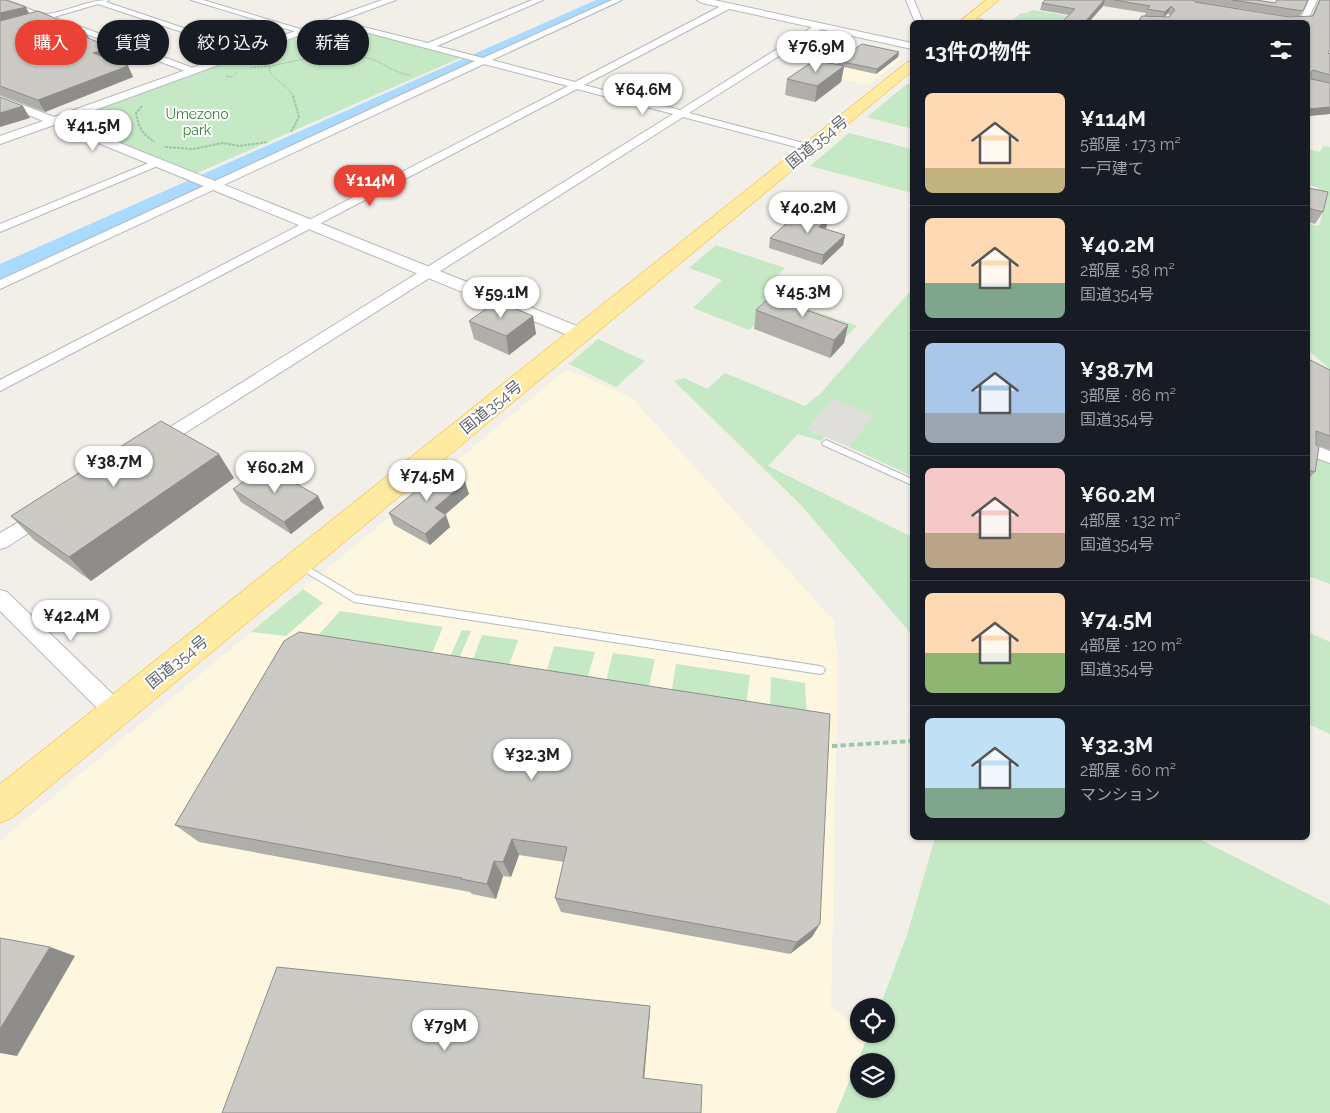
<!DOCTYPE html>
<html lang="ja">
<head>
<meta charset="utf-8">
<style>
	body { margin:0; font-family:Raleway,"Noto Sans JP",sans-serif; background:#242831; color:#f1f3f6; height:100vh; display:flex; flex-direction:column; font-size:19px; white-space:nowrap }
	* { box-sizing:border-box; margin:0 }
	p { font-size:16px; color:#9ea1a6 }
	.icon { flex:none; width:28px; height:28px; fill:none; stroke:currentColor; stroke-width:2; stroke-linecap:round; stroke-linejoin:round }
	.map { position:relative; flex:1; overflow:hidden }
	.side { position:absolute; left:910px; top:20px; width:400px; height:820px; display:flex; flex-direction:column; background:#171b24; border-radius:8px; box-shadow:0 1px 4px #0004 }
	.side>* { flex:none }
	.top-card { position:absolute; left:15px; top:20px; width:475px; height:45px; display:flex; gap:10px }
	.buttons { position:absolute; left:850px; top:998px; display:grid; gap:10px }
	.buttons a { display:grid; place-items:center; width:45px; height:45px; border-radius:50%; background:#171b24; box-shadow:0 1px 4px #0004; font-size:25px }
	.price { position:absolute; translate:-50% -42px; padding:0 11px; border-radius:18px; background:#fff; color:#222; font-size:16px; line-height:32px; filter:drop-shadow(0 1px 2px #0008) }
	.price::after { content:''; position:absolute; left:50%; top:30px; width:15px; height:11px; margin-left:-8px; background:inherit; clip-path:polygon(0 0,100% 0,50% 100%) }
	.price.selected { background:#ea4335; color:#fff }
	ul { padding:0; list-style:none }
	li { display:flex; align-items:center; gap:15px; height:125px; padding:0 15px }
	li+li { border-top:1px solid #363941 }
	li span { display:grid; place-items:center; flex:none; width:140px; height:100px; border-radius:8px; color:#555 }
	li>.icon { margin-inline-start:auto }
	span .icon { width:60px; height:60px; fill:#fffc; stroke-width:1 }
	li b { font-size:21px }
	h2 { display:flex; justify-content:space-between; align-items:center; height:60px; padding:0 15px; font-size:21px }
	.pill { padding:0 18px; border-radius:22px; background:#171b24; box-shadow:0 1px 4px #0004; font-size:18px; line-height:45px }
	.pill.selected { background:#ea4335; color:#fff }
	.map>svg:first-child { display:block }
	.commercial { fill:#fef7e0 }
	.industrial { fill:#e0deda }
	.green { fill:#c5e8c5; fill-rule:evenodd }
	.lines { fill:none; stroke-linecap:round; stroke-linejoin:round }
	.river { fill:#aadaff; fill-rule:evenodd }
	.service-casing { stroke:#b5b8bc; stroke-width:2 }
	.minor-casing { stroke:#b5b8bc; stroke-width:2 }
	.tertiary-casing { stroke:#b5b8bc; stroke-width:2 }
	.trunk-casing { stroke:#f9ab00; stroke-width:1 }
	.path-far2 { stroke:#9cc7a9; stroke-width:1; stroke-dasharray:2.5 1; stroke-linecap:butt }
	.path-far1 { stroke:#9cc7a9; stroke-width:2; stroke-dasharray:3 1; stroke-linecap:butt }
	.path { stroke:#9cc7a9; stroke-width:4; stroke-dasharray:5.5 3; stroke-linecap:butt }
	.service { fill:#fff; fill-rule:evenodd }
	.minor { fill:#fff; fill-rule:evenodd }
	.tertiary { fill:#fff; fill-rule:evenodd }
	.trunk { fill:#feeaa1; fill-rule:evenodd }
	.wall { fill:#afaea9; fill-rule:evenodd }
	.shaded-wall { fill:#8f8d8a }
	.building { fill:#cccac5; stroke:#8f8d8a }
	.labels { text-anchor:middle; dominant-baseline:central; stroke-width:4; stroke-linejoin:round; paint-order:stroke }
	.far-park-label { font-size:14px; fill:#348238; stroke:#fff }
	.street-label { font-size:16px; fill:#5f6368; stroke:#fff }
</style>
</head>
<body>
<div class="map">
<svg width="1330" height="1113" viewBox="0 0 1330 1113">
	<rect width="100%" height="100%" fill="#f1efe8"/>
	<!-- commercial -->
	<path class="commercial" d="M 853,47 L 903,58 L 868,85 L 815,73 Z
		M 567,369 L 632,398 L 834,621 L 838,664 L 831,1007 L 859,1028 L 859,1034 L 869,1035 L 836,1113 L 0,1113 L 0,841 Z"/>
	<!-- industrial -->
	<path class="industrial" d="M 833,399 L 874,416 L 849,447 L 807,429 Z"/>
	<!-- green -->
	<path class="green" d="M 1033,10 L 1106,22 L 1011,22 L 1021,13 L 1027,13 Z
		M 335,24 L 462,57 L 197,173 L 70,123 L 76,116 Z
		M 907,84 L 912,84 L 912,129 L 867,117 Z
		M 849,133 L 912,149 L 912,193 L 810,166 Z
		M 1323,146 L 1330,147 L 1330,369 L 1308,350 L 1308,224 L 1319,226 L 1326,202 L 1317,187 L 1308,185 L 1308,149 L 1320,152 Z
		M 716,245 L 785,268 L 761,292 L 857,326 L 843,340 L 766,313 L 749,330 L 693,308 L 722,280 L 689,268 Z
		M 912,289 L 912,476 L 849,447 L 873,416 L 833,399 L 807,429 L 825,437 L 821,441 L 798,434 L 768,466 L 912,537 L 912,635 L 801,505 L 674,381 L 684,378 L 707,389 L 725,373 L 805,406 L 820,394 Z
		M 598,339 L 645,361 L 616,387 L 569,364 Z
		M 1308,455 L 1330,463 L 1330,584 L 1308,576 Z
		M 303,589 L 323,603 L 286,636 L 251,632 Z
		M 340,611 L 443,627 L 429,660 L 313,641 Z
		M 462,630 L 471,631 L 457,663 L 448,661 Z
		M 1308,632 L 1330,642 L 1330,734 L 1308,724 Z
		M 482,635 L 518,640 L 507,671 L 471,665 Z
		M 554,646 L 595,652 L 586,683 L 545,676 Z
		M 613,653 L 655,659 L 648,691 L 605,685 Z
		M 676,664 L 750,675 L 746,706 L 671,695 Z
		M 771,677 L 805,683 L 807,717 L 770,711 Z
		M 935,838 L 1197,838 L 1330,905 L 1330,1113 L 836,1113 L 869,1034 L 886,1034 L 886,1006 L 880,1006 L 907,935 ZM 886,1061 L 886,1089 L 859,1089 L 859,1061 Z"/>
	<g class="lines">
		<!-- river -->
		<path class="river" d="M 596,0 L 619,0 L 616,4 L 10,281 L 0,284 L 0,264 Z"/>
		<!-- service casing -->
		<g class="service-casing">
			<path id="service" d="M 826,440 L 912,479 L 912,485 L 823,445 L 822,443 Z
				M 300,562 L 356,595 L 820,666 L 823,667 L 825,670 L 823,673 L 820,674 L 354,602 L 297,567 L 296,565 L 297,563 Z"/>
		</g>
		<!-- minor casing -->
		<g class="minor-casing">
			<path id="minor" d="M 0,0 C 16,0 35,15 48,14 C 69,11 87,0 109,0 L 106,2 L 252,51 L 245,53 L 98,4 L 54,17 L 196,69 L 197,71 L 193,74 L 46,19 L 0,32 L 0,27 L 38,17 L 0,3 Z
				M 191,0 L 203,0 L 307,31 L 300,33 Z
				M 532,0 L 543,0 L 437,46 L 483,58 L 612,0 L 622,0 L 492,60 L 575,82 L 725,4 L 731,4 L 731,8 L 584,85 L 680,110 L 817,24 L 823,24 L 823,28 L 689,113 L 815,146 L 816,148 L 811,151 L 683,117 L 163,447 L 157,449 L 151,447 L 149,443 L 151,439 L 673,114 L 577,89 L 0,391 L 0,380 L 568,86 L 484,64 L 0,289 L 0,280 L 475,61 L 331,23 L 331,19 L 428,43 Z
				M 906,0 L 914,0 L 923,22 L 915,22 Z
				M 1309,0 L 1317,0 L 1307,22 L 1299,22 Z
				M 965,18 L 982,20 L 986,22 L 965,22 Z
				M 156,160 L 160,161 L 161,163 L 160,165 L 0,232 L 0,224 Z
				M 1308,443 L 1330,451 L 1330,463 L 1308,455 Z
				M 44,507 L 50,509 L 53,514 L 50,519 L 7,547 L 0,549 L 0,533 Z
				M 0,590 L 7,592 L 124,705 L 127,712 L 124,719 L 116,722 L 108,719 L 0,611 Z"/>
		</g>
		<!-- tertiary casing -->
		<g class="tertiary-casing">
			<path id="tertiary" d="M 382,0 L 396,0 L 65,121 L 587,330 L 590,334 L 587,338 L 581,339 L 575,338 L 54,125 L 0,144 L 0,136 L 43,121 L 0,103 L 0,96 L 54,117 Z
				M 697,0 L 714,0 L 912,43 L 912,49 L 702,3 Z"/>
		</g>
		<!-- trunk casing -->
		<g class="trunk-casing">
			<path id="trunk" d="M 986,0 L 999,0 L 972,22 L 959,22 Z
				M 912,61 L 912,71 L 12,818 L 0,823 L 0,784 L 907,62 Z"/>
		</g>
		<!-- path-far2 -->
		<path class="path-far2" d="M 250,68 L 271,66
			M 226,76 L 232,77 L 238,72
			M 294,97 C 288,85 272,79 269,69 L 271,66 C 302,60 336,49 368,58 C 384,62 394,74 411,75"/>
		<!-- path-far1 -->
		<path class="path-far1" d="M 142,106 L 136,113 C 138,127 143,135 155,142
			M 291,132 L 299,117 L 293,96
			M 165,147 L 193,149 L 223,143 L 239,146 L 268,142"/>
		<!-- path -->
		<path class="path" d="M 832,746 L 912,741"/>
		<!-- service -->
		<use href="#service" class="service"/>
		<!-- minor -->
		<use href="#minor" class="minor"/>
		<!-- tertiary -->
		<use href="#tertiary" class="tertiary"/>
		<!-- trunk -->
		<use href="#trunk" class="trunk"/>
	</g>
	<!-- wall -->
	<path class="wall" d="M 0,0 L 30,14 L 112,48 L 117,59 L 112,60 L 128,66 L 133,77 L 45,112 L 0,95 Z
		M 1045,0 L 1256,0 L 1275,3 L 1308,0 L 1300,16 L 1312,16 L 1319,0 L 1330,0 L 1328,53 L 1330,54 L 1330,114 L 1308,116 L 1308,22 L 1138,22 L 1139,20 L 1144,16 L 1146,13 L 1103,6 L 1089,22 L 1062,22 L 1069,15 L 1040,10 L 1042,3 ZM 1194,1 L 1291,17 L 1289,17 ZM 1168,13 L 1170,16 L 1169,17 L 1164,17 Z
		M 899,52 L 898,57 L 876,74 L 844,67 L 841,82 L 815,102 L 785,95 L 787,79 L 838,65 L 838,61 Z
		M 1308,188 L 1323,212 L 1315,224 L 1308,222 Z
		M 825,229 L 845,235 L 843,245 L 822,265 L 769,248 L 770,238 L 826,229 Z
		M 756,310 L 848,325 L 844,343 L 830,358 L 754,329 Z
		M 533,316 L 536,334 L 509,355 L 474,339 L 469,321 Z
		M 1308,359 L 1330,370 L 1330,450 L 1316,445 L 1315,472 L 1308,480 Z
		M 234,478 L 91,581 L 34,540 L 11,516 Z
		M 465,482 L 469,494 L 445,514 L 450,527 L 430,545 L 394,525 L 389,513 Z
		M 233,489 L 318,496 L 324,508 L 291,534 L 241,502 Z
		M 284,641 L 812,937 L 790,954 L 561,912 L 555,898 L 564,862 L 519,855 L 511,877 L 503,876 L 496,899 L 472,894 L 470,892 L 199,842 L 175,825 Z"/>
	<!-- shaded-wall -->
	<path class="shaded-wall" d="M 1104,0 L 1105,0 L 1103,6 L 1089,22 L 1085,22 Z
		M 1171,6 L 1168,13 L 1162,19 L 1165,12 Z
		M 26,7 L 31,17 L 0,25 L 0,13 Z
		M 85,31 L 91,41 L 76,33 Z
		M 112,48 L 117,59 L 99,64 L 93,53 Z
		M 899,52 L 898,57 L 876,74 L 877,69 Z
		M 128,66 L 133,77 L 45,112 L 38,100 Z
		M 844,66 L 841,82 L 815,102 L 817,86 Z
		M 23,106 L 30,118 L 0,127 L 0,113 Z
		M 1330,107 L 1330,114 L 1308,116 L 1308,109 Z
		M 828,219 L 826,229 L 817,237 L 819,227 Z
		M 845,235 L 843,245 L 822,265 L 823,255 Z
		M 533,316 L 536,334 L 509,355 L 506,336 Z
		M 848,325 L 844,343 L 830,358 L 834,340 Z
		M 219,454 L 234,478 L 91,581 L 69,557 Z
		M 465,482 L 469,494 L 439,520 L 435,508 Z
		M 318,496 L 324,508 L 291,534 L 284,522 Z
		M 446,515 L 450,527 L 430,545 L 425,534 Z
		M 512,839 L 519,855 L 511,877 L 503,862 Z
		M 494,861 L 503,876 L 496,899 L 487,884 Z
		M 820,924 L 812,937 L 790,954 L 797,942 Z
		M 50,947 L 75,956 L 17,1056 L 0,1053 L 0,1029 Z
		M 650,1006 L 650,1011 L 644,1081 L 643,1078 Z"/>
	<!-- building -->
	<path class="building" d="M 0,0 L 6,0 L 26,7 L 0,13 Z
		M 1045,0 L 1104,0 L 1085,22 L 1062,22 L 1075,9 L 1042,3 Z
		M 1114,0 L 1193,0 L 1195,2 L 1289,17 L 1313,16 L 1320,0 L 1330,0 L 1330,50 L 1328,53 L 1330,54 L 1330,75 L 1313,70 L 1311,72 L 1311,79 L 1330,83 L 1330,107 L 1308,109 L 1308,22 L 1138,22 L 1141,20 L 1139,20 L 1142,16 L 1169,17 L 1175,10 L 1171,6 L 1165,12 L 1147,9 L 1150,6 Z
		M 1232,0 L 1256,0 L 1275,3 L 1277,0 L 1308,0 L 1303,11 Z
		M 38,11 L 85,31 L 76,33 L 112,48 L 93,53 L 128,66 L 38,100 L 0,86 L 0,21 Z
		M 862,44 L 899,52 L 877,69 L 838,61 Z
		M 815,60 L 844,66 L 817,86 L 787,79 Z
		M 0,97 L 23,106 L 0,113 Z
		M 1308,188 L 1328,192 L 1323,212 L 1308,208 Z
		M 801,211 L 828,219 L 819,227 L 845,235 L 823,255 L 770,238 Z
		M 770,297 L 848,325 L 834,340 L 756,310 Z
		M 497,301 L 533,316 L 506,336 L 469,321 Z
		M 1308,359 L 1330,370 L 1330,436 L 1316,431 L 1316,445 L 1319,447 L 1315,472 L 1308,470 Z
		M 161,421 L 219,454 L 69,557 L 11,516 Z
		M 265,466 L 318,496 L 284,522 L 233,489 Z
		M 442,470 L 465,482 L 435,508 L 446,515 L 425,534 L 389,513 Z
		M 299,632 L 830,714 L 820,924 L 797,942 L 555,898 L 567,847 L 512,839 L 503,862 L 494,861 L 487,884 L 461,879 L 462,878 L 175,825 L 284,641 Z
		M 0,938 L 50,947 L 0,1029 Z
		M 277,967 L 650,1006 L 643,1078 L 702,1085 L 701,1113 L 222,1113 Z"/>
	<g class="labels">
		<!-- far-park labels -->
		<g class="far-park-label">
			<text x="197" y="114">Umezono<tspan x="197" dy="16">park</tspan></text>
		</g>
		<!-- street labels -->
		<g class="street-label">
			<text transform="translate(817 142) rotate(-39)">国道354号</text>
			<text transform="translate(491 407) rotate(-39)">国道354号</text>
			<text transform="translate(177 662) rotate(-39)">国道354号</text>
		</g>
	</g>
</svg>
<div class="buttons">
<a><svg class="icon" aria-label="locate" viewBox="0 0 24 24"><circle cx="12" cy="12" r="6"/><path d="M12 2v4M12 18v4M2 12h4M18 12h4"/></svg></a>
<a><svg class="icon" aria-label="layers" viewBox="0 0 24 24"><path d="M12 4l9 5-9 5-9-5zM3 14l9 5 9-5"/></svg></a>
</div>
<b class="price" style="left:816px;top:73px">¥76.9M</b>
<b class="price" style="left:643px;top:116px">¥64.6M</b>
<b class="price" style="left:93px;top:152px">¥41.5M</b>
<b class="price selected" style="left:370px;top:207px">¥114M</b>
<b class="price" style="left:808px;top:234px">¥40.2M</b>
<b class="price" style="left:803px;top:318px">¥45.3M</b>
<b class="price" style="left:501px;top:319px">¥59.1M</b>
<b class="price" style="left:114px;top:488px">¥38.7M</b>
<b class="price" style="left:275px;top:494px">¥60.2M</b>
<b class="price" style="left:427px;top:502px">¥74.5M</b>
<b class="price" style="left:71px;top:642px">¥42.4M</b>
<b class="price" style="left:532px;top:781px">¥32.3M</b>
<b class="price" style="left:445px;top:1052px">¥79M</b>
<div class="top-card">
<a class="pill selected">購入</a>
<a class="pill">賃貸</a>
<a class="pill">絞り込み</a>
<a class="pill">新着</a>
</div>
<section class="side">
<h2>13件の物件<svg class="icon" aria-label="filters" viewBox="0 0 24 24"><path d="M4 7h16M4 17h16"/><circle cx="9" cy="7" r="2"/><circle cx="15" cy="17" r="2"/></svg></h2>
<ul>
<li><span style="background:linear-gradient(#ffd9b3 75%,#c2b280 0)"><svg class="icon" aria-label="home" viewBox="0 0 24 24"><path d="M3 11l9-7 9 7M6 9v11h12V9"/></svg></span><div><b>¥114M</b><p>5部屋 · 173 m²</p><p>一戸建て</p></div></li>
<li><span style="background:linear-gradient(#ffd9b3 65%,#7fa58c 0)"><svg class="icon" aria-label="home" viewBox="0 0 24 24"><path d="M3 11l9-7 9 7M6 9v11h12V9"/></svg></span><div><b>¥40.2M</b><p>2部屋 · 58 m²</p><p>国道354号</p></div></li>
<li><span style="background:linear-gradient(#a9c7e8 70%,#9aa5b1 0)"><svg class="icon" aria-label="home" viewBox="0 0 24 24"><path d="M3 11l9-7 9 7M6 9v11h12V9"/></svg></span><div><b>¥38.7M</b><p>3部屋 · 86 m²</p><p>国道354号</p></div></li>
<li><span style="background:linear-gradient(#f6c9c9 65%,#b9a48a 0)"><svg class="icon" aria-label="home" viewBox="0 0 24 24"><path d="M3 11l9-7 9 7M6 9v11h12V9"/></svg></span><div><b>¥60.2M</b><p>4部屋 · 132 m²</p><p>国道354号</p></div></li>
<li><span style="background:linear-gradient(#ffd9b3 60%,#8fb573 0)"><svg class="icon" aria-label="home" viewBox="0 0 24 24"><path d="M3 11l9-7 9 7M6 9v11h12V9"/></svg></span><div><b>¥74.5M</b><p>4部屋 · 120 m²</p><p>国道354号</p></div></li>
<li><span style="background:linear-gradient(#bfe0f5 70%,#7fa58c 0)"><svg class="icon" aria-label="home" viewBox="0 0 24 24"><path d="M3 11l9-7 9 7M6 9v11h12V9"/></svg></span><div><b>¥32.3M</b><p>2部屋 · 60 m²</p><p>マンション</p></div></li>
</ul>
</section>
</div>
</body>
</html>
